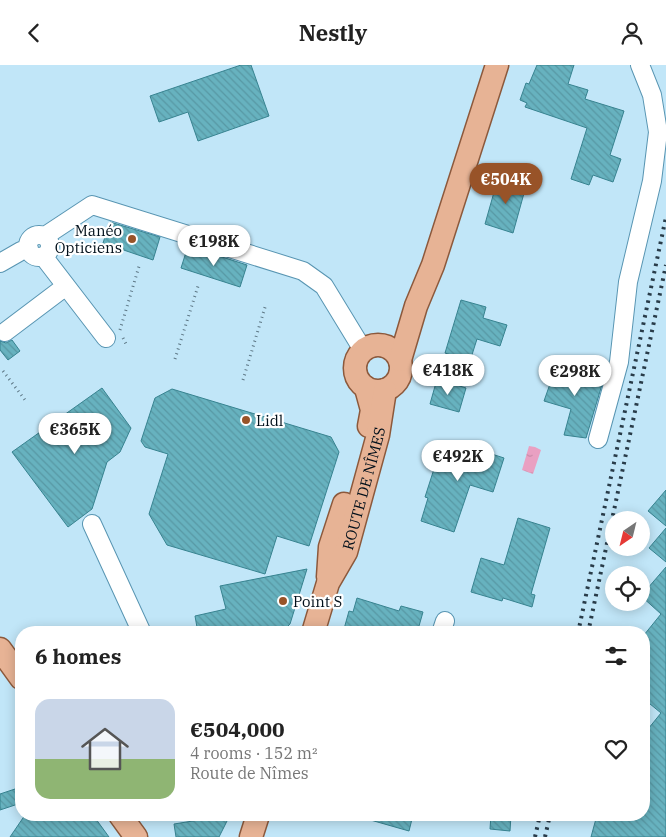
<!DOCTYPE html>
<html lang="en">
<head>
<meta charset="utf-8">
<style>
	body { margin:0; font-family:"IBM Plex Serif",serif; background:#f2f2f2; color:#222; height:100vh; display:flex; flex-direction:column; font-size:19px; white-space:nowrap }
	* { box-sizing:border-box; margin:0 }
	p { font-size:16px; color:#767676 }
	.icon { flex:none; width:28px; height:28px; fill:none; stroke:currentColor; stroke-width:2; stroke-linecap:round; stroke-linejoin:round }
	.map { position:relative; flex:1; overflow:hidden }
	.details { position:absolute; left:15px; top:561px; width:635px; height:195px; display:flex; flex-direction:column; background:#fff; border-radius:20px; box-shadow:0 2px 12px #0003 }
	.details>* { flex:none }
	.needle { width:32px; rotate:215deg }
	.buttons { position:absolute; left:605px; top:446px; display:grid; gap:10px }
	.buttons a { display:grid; place-items:center; width:45px; height:45px; border-radius:50%; background:#fff; box-shadow:0 2px 12px #0003; font-size:25px }
	.price { position:absolute; translate:-50% -42px; padding:0 11px; border-radius:18px; background:#fff; color:#222; font-size:16px; line-height:32px; filter:drop-shadow(0 1px 2px #0008) }
	.price::after { content:''; position:absolute; left:50%; top:30px; width:15px; height:11px; margin-left:-8px; background:inherit; clip-path:polygon(0 0,100% 0,50% 100%) }
	.price.selected { background:#985328; color:#fff }
	ul { padding:0; list-style:none }
	li { display:flex; align-items:center; gap:15px; height:125px; padding:0 20px }
	li+li { border-top:1px solid #e0e0e0 }
	li span { display:grid; place-items:center; flex:none; width:140px; height:100px; border-radius:15px; color:#555 }
	li>.icon { margin-inline-start:auto }
	span .icon { width:60px; height:60px; fill:#fffc; stroke-width:1 }
	li b { font-size:21px }
	h2 { display:flex; justify-content:space-between; align-items:center; height:60px; padding:0 20px; font-size:21px }
	header { display:flex; justify-content:space-between; align-items:center; height:65px; padding:0 20px; background:#fff; font-size:22px; font-weight:700 }
	.map>svg:first-child { display:block }
	.water { fill:url(#water-ripples) }
	.building { fill:url(#building-back-hatch); stroke:#378390 }
	.lines { fill:none; stroke-linecap:round; stroke-linejoin:round }
	.minor-casing { stroke:#5895b2; stroke-width:20 }
	.major-casing { stroke:#8c593c; stroke-width:25 }
	.path { stroke:#5d7785; stroke-width:3; stroke-dasharray:1 4; stroke-linecap:butt }
	.minor { stroke:#fff; stroke-width:18 }
	.major { stroke:#e7b395; stroke-width:22 }
	.rail { stroke:#293c49; stroke-width:4; stroke-dasharray:2.5 5; stroke-linecap:butt }
	.poi-dot { fill:#985328; stroke:#fff; stroke-width:2 }
	.labels { text-anchor:middle; dominant-baseline:central; stroke-width:4.5; stroke-linejoin:round; paint-order:stroke }
	.poi-label { font-size:15px; fill:#000f1a; stroke:#fff; text-anchor:start }
	.street-label { font-size:15px; fill:#000f1a; stroke:#fff }
</style>
</head>
<body>
<header><svg class="icon" aria-label="back" viewBox="0 0 24 24"><path d="M15 5l-7 7 7 7"/></svg>Nestly<svg class="icon" aria-label="person" viewBox="0 0 24 24"><circle cx="12" cy="8" r="4"/><path d="M4 21q1-7 8-7t8 7"/></svg></header>
<div class="map">
<svg width="666" height="772" viewBox="0 0 666 772">
	<defs>
		<pattern id="water-ripples" width="26" height="14" patternUnits="userSpaceOnUse" patternTransform="scale(1.25)"><rect width="26" height="14" fill="#e9a0c2"/><path d="M2 4q2-2 4 0t4 0M15 11q2-2 4 0t4 0" fill="none" stroke="#c689a6"/></pattern>
		<pattern id="building-back-hatch" width="6" height="6" patternUnits="userSpaceOnUse" patternTransform="scale(1.25)"><rect width="6" height="6" fill="#67b2bf"/><path d="M-1 5l2 2M0 0l6 6M5-1l2 2" fill="none" stroke="#5898a4"/></pattern>
	</defs>
	<rect width="100%" height="100%" fill="#c1e6f8"/>
	<!-- water -->
	<path class="water" d="M 529,381 L 535,382 L 541,385 L 533,409 L 522,405 Z"/>
	<!-- building -->
	<path class="building" d="M 241,0 L 251,0 L 269,51 L 198,76 L 188,47 L 159,57 L 150,31 Z
		M 537,0 L 574,0 L 568,19 L 588,25 L 585,34 L 624,46 L 610,90 L 621,94 L 613,117 L 593,110 L 589,120 L 571,114 L 587,63 L 525,42 L 527,38 L 520,35 L 526,18 L 529,19 Z
		M 498,113 L 526,121 L 513,168 L 485,159 Z
		M 110,157 L 160,172 L 153,195 L 103,178 Z
		M 188,181 L 247,200 L 240,222 L 181,203 Z
		M 461,235 L 486,242 L 483,253 L 507,260 L 500,281 L 477,274 L 470,296 L 445,288 Z
		M 12,275 L 20,286 L 8,295 L 0,285 L 0,276 L 6,278 Z
		M 557,299 L 604,313 L 586,373 L 564,370 L 571,344 L 544,336 Z
		M 437,314 L 466,323 L 459,347 L 430,339 Z
		M 102,323 L 131,363 L 120,387 L 107,397 L 92,444 L 68,462 L 12,387 Z
		M 172,324 L 331,372 L 339,387 L 309,481 L 277,471 L 265,509 L 167,480 L 149,449 L 168,389 L 145,382 L 141,376 L 155,333 Z
		M 443,376 L 460,382 L 461,379 L 504,393 L 493,427 L 470,420 L 454,467 L 421,456 L 428,433 L 425,432 Z
		M 666,425 L 666,461 L 648,446 Z
		M 518,453 L 550,463 L 531,529 L 535,530 L 532,542 L 503,533 L 502,536 L 471,527 L 481,493 L 504,500 Z
		M 666,463 L 666,497 L 649,483 Z
		M 666,502 L 666,772 L 591,772 L 597,750 L 644,750 L 644,669 L 661,648 L 644,634 L 644,570 L 661,549 L 641,531 Z
		M 307,504 L 290,559 L 281,568 L 198,568 L 195,551 L 226,544 L 220,521 Z
		M 357,533 L 399,546 L 401,541 L 423,547 L 417,568 L 347,568 L 348,565 L 344,564 L 349,546 L 353,547 Z
		M 18,723 L 21,738 L 0,745 L 0,729 Z
		M 25,750 L 93,750 L 109,772 L 10,772 Z
		M 230,750 L 219,772 L 176,772 L 174,759 Z
		M 368,750 L 413,750 L 409,766 L 367,754 Z
		M 491,750 L 511,750 L 510,766 L 490,764 Z"/>
	<g class="lines">
		<!-- minor casing -->
		<g class="minor-casing">
			<path id="minor" d="M28 181a11 11 0 1 1 22 0a11 11 0 1 1-22 0Z
				M 45,171 L 92,140 L 303,206 L 324,221 L 363,285
				M 43,191 L 106,273
				M 0,198 L 21,186 L 29,184
				M 5,267 L 66,221
				M 598,374 L 619,297 L 628,217 L 652,116 L 658,67 L 652,30 L 640,0
				M 92,459 L 142,568
				M 441,568 L 445,556"/>
		</g>
		<!-- major casing -->
		<g class="major-casing">
			<g id="major">
				<circle cx="378" cy="303" r="23"/>
				<path d="M 400,295 L 416,241 L 433,200 L 497,0"/>
				<path d="M 366,323 L 372,345 L 369,361"/>
				<path d="M 328,512 L 330,482 L 344,439"/>
				<path id="s1" d="M 313,568 L 328,518 L 346,487 L 378,370 L 385,325"/>
				<path d="M 0,584 L 21,613"/>
				<path d="M 120,750 L 136,772"/>
				<path d="M 251,772 L 258,750"/>
			</g>
		</g>
		<!-- path -->
		<path class="path" d="M 120,265 L 140,198
			M 123,273 L 126,279
			M 175,294 L 199,218
			M 3,306 L 25,335
			M 243,315 L 266,239"/>
		<!-- minor -->
		<use href="#minor" class="minor"/>
		<!-- major -->
		<use href="#major" class="major"/>
		<!-- rail -->
		<path class="rail" d="M 578,568 L 666,152
			M 588,568 L 666,200
			M 535,772 L 540,750
			M 545,772 L 550,750"/>
	</g>
	<!-- markers -->
	<g class="poi-dot">
		<circle cx="132" cy="174" r="5"/>
		<circle cx="246" cy="355" r="5"/>
		<circle cx="283" cy="536" r="5"/>
	</g>
	<g class="labels">
		<!-- poi labels -->
		<g class="poi-label">
			<text x="122" y="165" text-anchor="end">Manéo<tspan x="122" dy="17">Opticiens</tspan></text>
			<text x="256" y="355">Lidl</text>
			<text x="293" y="536">Point S</text>
		</g>
		<!-- street labels -->
		<g class="street-label">
			<text stroke="none"><textPath href="#s1" startOffset="154">ROUTE DE NÎMES</textPath></text>
		</g>
	</g>
</svg>
<div class="buttons">
<a><svg class="needle" viewBox="-14 -14 28 28"><path d="M0-13l5 13h-10z" fill="#e53935"/><path d="M0 13l5-13h-10z" fill="#767676"/></svg></a>
<a><svg class="icon" aria-label="locate" viewBox="0 0 24 24"><circle cx="12" cy="12" r="6"/><path d="M12 2v4M12 18v4M2 12h4M18 12h4"/></svg></a>
</div>
<b class="price selected" style="left:506px;top:140px">€504K</b>
<b class="price" style="left:214px;top:202px">€198K</b>
<b class="price" style="left:448px;top:331px">€418K</b>
<b class="price" style="left:575px;top:332px">€298K</b>
<b class="price" style="left:75px;top:390px">€365K</b>
<b class="price" style="left:458px;top:417px">€492K</b>
<section class="details">
<h2>6 homes<svg class="icon" aria-label="filters" viewBox="0 0 24 24"><path d="M4 7h16M4 17h16"/><circle cx="9" cy="7" r="2"/><circle cx="15" cy="17" r="2"/></svg></h2>
<ul>
<li><span style="background:linear-gradient(#c9d6e8 60%,#8fb573 0)"><svg class="icon" aria-label="home" viewBox="0 0 24 24"><path d="M3 11l9-7 9 7M6 9v11h12V9"/></svg></span><div><b>€504,000</b><p>4 rooms · 152 m²</p><p>Route de Nîmes</p></div><svg class="icon" aria-label="heart" viewBox="0 0 24 24"><path d="M12 20l-8-8c-3-5 5-10 8-4 3-6 11-1 8 4z"/></svg></li>
</ul>
</section>
</div>
</body>
</html>
